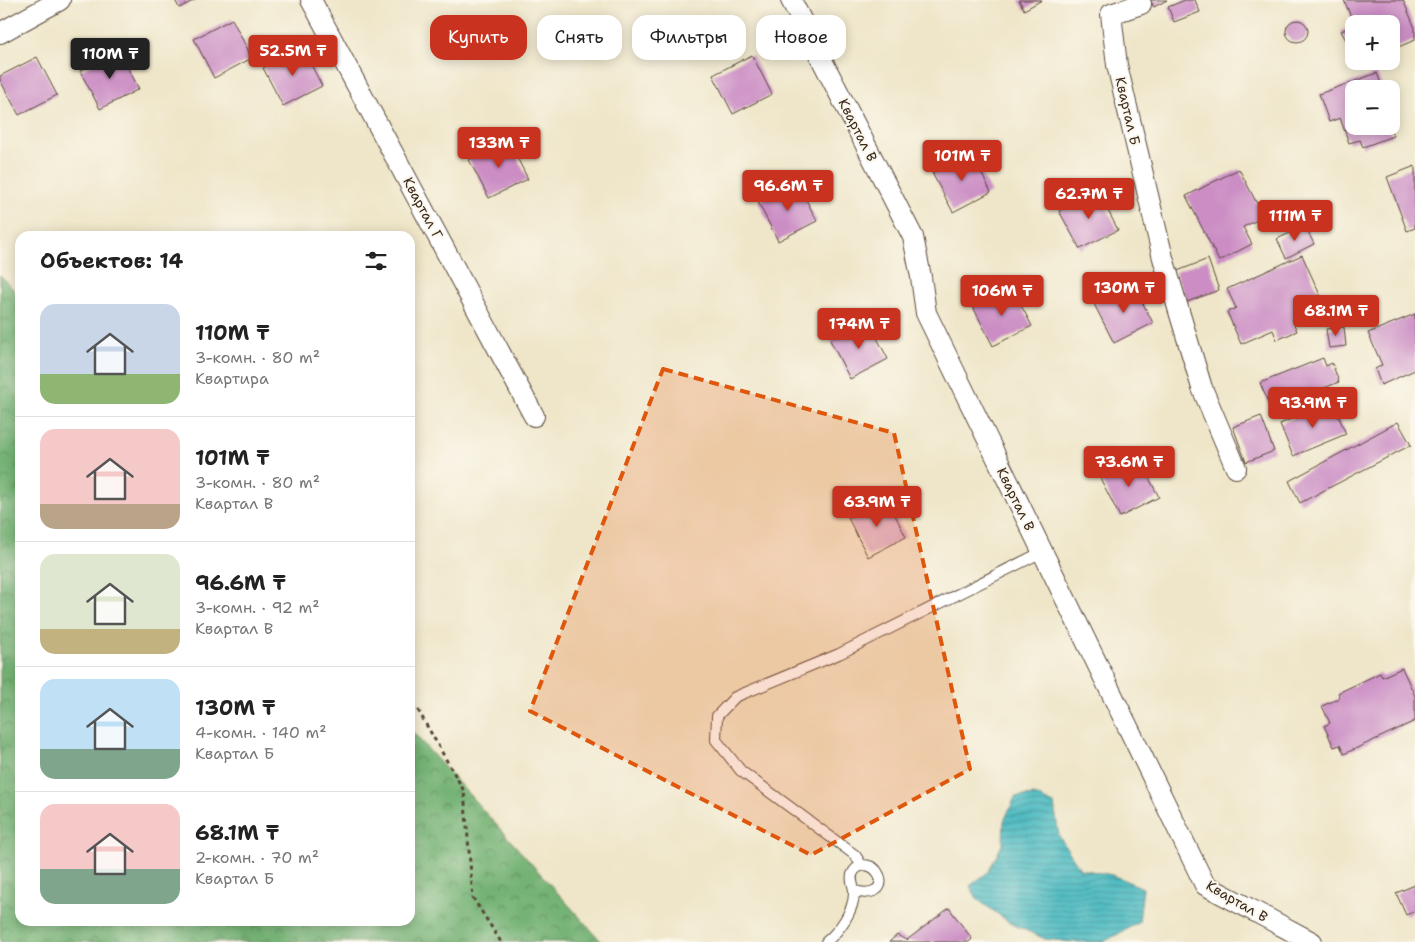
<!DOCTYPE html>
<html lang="ru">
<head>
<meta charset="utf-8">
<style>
	body { margin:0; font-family:"Shantell Sans",sans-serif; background:#f2f2f2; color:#222; height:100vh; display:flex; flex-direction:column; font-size:19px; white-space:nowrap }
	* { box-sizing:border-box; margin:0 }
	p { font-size:16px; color:#767676 }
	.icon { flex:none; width:28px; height:28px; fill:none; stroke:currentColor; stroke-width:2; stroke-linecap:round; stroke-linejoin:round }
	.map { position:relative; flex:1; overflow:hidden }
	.side { position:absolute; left:15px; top:231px; width:400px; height:695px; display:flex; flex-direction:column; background:#fff; border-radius:15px; box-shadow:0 2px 12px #0003 }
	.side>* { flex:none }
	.banner { position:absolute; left:430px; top:15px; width:475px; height:45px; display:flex; gap:10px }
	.buttons { position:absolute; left:1345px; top:15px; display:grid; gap:10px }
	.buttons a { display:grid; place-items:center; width:55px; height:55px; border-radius:10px; background:#fff; box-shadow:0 2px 12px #0003; font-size:25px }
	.price { position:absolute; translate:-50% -42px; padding:0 11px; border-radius:5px; background:#c8321e; color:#fff; font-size:16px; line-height:32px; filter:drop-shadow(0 1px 2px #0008) }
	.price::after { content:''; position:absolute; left:50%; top:30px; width:15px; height:11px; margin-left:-8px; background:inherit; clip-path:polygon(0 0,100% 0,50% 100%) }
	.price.current { background:#222; color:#fff }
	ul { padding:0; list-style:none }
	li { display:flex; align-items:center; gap:15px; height:125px; padding:0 25px }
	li+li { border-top:1px solid #e0e0e0 }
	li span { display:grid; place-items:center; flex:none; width:140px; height:100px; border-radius:15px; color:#555 }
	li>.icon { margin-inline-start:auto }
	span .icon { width:60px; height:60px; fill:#fffc; stroke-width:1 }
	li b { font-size:21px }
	h2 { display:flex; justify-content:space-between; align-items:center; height:60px; padding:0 25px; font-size:21px }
	.tag { padding:0 18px; border-radius:15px; background:#fff; box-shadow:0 2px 12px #0003; font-size:18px; line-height:45px }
	.tag.current { background:#c8321e; color:#fff }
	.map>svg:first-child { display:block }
	.forest { fill:url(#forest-crowns); stroke:#586e49 }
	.water { fill:url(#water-rules); stroke:#437270 }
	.building { fill:#cb8dc4 }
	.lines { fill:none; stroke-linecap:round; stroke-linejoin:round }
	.lane-casing { stroke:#564638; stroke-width:12 }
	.street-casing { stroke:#564638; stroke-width:22 }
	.path { stroke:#564638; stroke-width:3; stroke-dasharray:4 4; stroke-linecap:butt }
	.lane { stroke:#fff; stroke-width:10 }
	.street { stroke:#fff; stroke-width:20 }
	.marked { fill:#df570d; fill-opacity:0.2; stroke:#df570d; stroke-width:4; stroke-dasharray:10 6; stroke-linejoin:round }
	.labels { text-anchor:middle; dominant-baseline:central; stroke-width:4; stroke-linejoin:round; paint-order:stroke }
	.street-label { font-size:14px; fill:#3b2a1e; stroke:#fbf7ec }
</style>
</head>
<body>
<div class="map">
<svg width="1415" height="942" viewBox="0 0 1415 942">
	<defs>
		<pattern id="forest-crowns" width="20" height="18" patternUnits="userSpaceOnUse" patternTransform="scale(1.25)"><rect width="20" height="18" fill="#74b274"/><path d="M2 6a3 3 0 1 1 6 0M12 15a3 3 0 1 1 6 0" fill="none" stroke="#60915f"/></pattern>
		<pattern id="water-rules" width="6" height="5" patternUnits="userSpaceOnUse" patternTransform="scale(1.25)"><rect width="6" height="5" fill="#4bbac1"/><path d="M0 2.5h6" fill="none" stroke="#40979c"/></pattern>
	</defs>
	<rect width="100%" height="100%" fill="#fbf7ec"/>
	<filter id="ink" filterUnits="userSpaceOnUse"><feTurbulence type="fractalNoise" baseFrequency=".02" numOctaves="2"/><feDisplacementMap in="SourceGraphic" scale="10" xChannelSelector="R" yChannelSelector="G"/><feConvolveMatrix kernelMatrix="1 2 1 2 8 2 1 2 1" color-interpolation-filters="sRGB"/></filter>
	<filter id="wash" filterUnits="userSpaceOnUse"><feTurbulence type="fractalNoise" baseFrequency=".0096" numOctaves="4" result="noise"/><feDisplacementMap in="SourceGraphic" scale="20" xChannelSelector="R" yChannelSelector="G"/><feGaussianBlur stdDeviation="1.12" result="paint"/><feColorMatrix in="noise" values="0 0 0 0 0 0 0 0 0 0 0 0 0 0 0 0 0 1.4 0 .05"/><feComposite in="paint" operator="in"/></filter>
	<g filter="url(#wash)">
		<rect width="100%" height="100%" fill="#efe6c9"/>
		<!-- forest -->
		<path class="forest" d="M 0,275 L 20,297 L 20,921 L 410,921 L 410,729 L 602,942 L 0,942 Z"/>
		<!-- water -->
		<path class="water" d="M 1034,795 L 1054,804 L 1059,836 L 1080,869 L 1112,875 L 1143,888 L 1139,922 L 1104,942 L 1072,942 L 1045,939 L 1012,924 L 978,900 L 970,886 L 988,872 L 1003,843 L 1004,821 L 1015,797 Z"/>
		<g id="blocks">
			<!-- building -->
			<path class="building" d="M 175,0 L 195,0 L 179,8 Z
				M 1019,0 L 1042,0 L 1024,10 Z
				M 1150,0 L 1167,0 L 1154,7 Z
				M 1185,0 L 1195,0 L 1200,12 L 1174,22 L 1168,7 Z
				M 1344,0 L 1403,0 L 1415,28 L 1415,40 L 1391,50 L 1391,24 L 1354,24 Z
				M 232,19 L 252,58 L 214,78 L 194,39 Z
				M1286 31a11 11 0 1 1 22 0a11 11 0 1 1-22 0Z
				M 1354,26 L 1354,42 L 1348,44 L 1341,31 Z
				M 302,47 L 322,86 L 283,106 L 263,68 Z
				M 119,51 L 139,89 L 100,109 L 80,71 Z
				M 752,55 L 772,94 L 733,114 L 713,75 Z
				M 37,57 L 57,95 L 19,115 L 0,80 L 0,76 Z
				M 1377,73 L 1383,89 L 1354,89 L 1354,126 L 1389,126 L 1393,136 L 1363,147 L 1360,140 L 1349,143 L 1340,118 L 1329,122 L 1319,94 Z
				M 508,140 L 528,179 L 489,198 L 469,160 Z
				M 971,153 L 991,192 L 953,212 L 932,173 Z
				M 1415,166 L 1415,228 L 1407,231 L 1387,177 Z
				M 1239,169 L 1264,217 L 1243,227 L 1252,244 L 1219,261 L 1186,196 Z
				M 797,182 L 817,221 L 778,241 L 758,202 Z
				M 1098,191 L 1118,230 L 1080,249 L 1059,211 Z
				M 1305,226 L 1314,244 L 1286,258 L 1277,239 Z
				M 1302,255 L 1325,306 L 1292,320 L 1297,331 L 1277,340 L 1273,330 L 1241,344 L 1227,312 L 1236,308 L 1227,289 Z
				M 1208,259 L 1219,290 L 1187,302 L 1175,272 Z
				M 1133,284 L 1153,323 L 1114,343 L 1094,304 Z
				M 1012,288 L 1032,326 L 993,346 L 973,307 Z
				M 1415,314 L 1415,370 L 1381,385 L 1375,369 L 1382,365 L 1368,333 Z
				M 868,321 L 888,359 L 850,379 L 830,340 Z
				M 1344,327 L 1346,346 L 1329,348 L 1326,329 Z
				M 1323,358 L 1326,366 L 1332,363 L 1339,382 L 1271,409 L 1260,383 Z
				M 1332,401 L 1346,434 L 1293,456 L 1280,424 Z
				M 1261,416 L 1274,451 L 1246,462 L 1233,427 Z
				M 1398,422 L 1411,445 L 1300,503 L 1289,481 Z
				M 1139,459 L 1159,497 L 1120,517 L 1100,478 Z
				M 887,499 L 906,537 L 868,557 L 848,518 Z
				M 1402,668 L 1415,696 L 1415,721 L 1344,754 L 1340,745 L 1334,747 L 1324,726 L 1330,723 L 1322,706 L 1340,698 L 1338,693 L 1380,673 L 1382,677 Z
				M 1415,885 L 1415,911 L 1406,915 L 1396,893 Z
				M 949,908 L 972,939 L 969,942 L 889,942 L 897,935 L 907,940 Z"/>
		</g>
	</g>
	<g filter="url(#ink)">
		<use href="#blocks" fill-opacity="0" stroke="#564638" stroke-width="1"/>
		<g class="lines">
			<!-- lane casing -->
			<g class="lane-casing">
				<path id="lane" d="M 862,866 L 855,855 L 741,771 L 716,740 L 717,716 L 735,697 L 839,654 L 1042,552
					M 826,942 C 839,931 854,911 854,893 C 855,886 848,879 854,871 C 861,862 874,864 879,875 C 886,892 867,895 855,891"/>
			</g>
			<!-- street casing -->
			<g class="street-casing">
				<path id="street" d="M 311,0 L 534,416
					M 791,0 L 913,237 L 921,277 L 926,313 L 1205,885 L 1312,942
					M 1139,0 L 1141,4 L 1111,14 L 1117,65 L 1163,258 L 1202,388 L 1236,468
					M 0,33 L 60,0"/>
			</g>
			<!-- path -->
			<path class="path" d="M 418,710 L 464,791 L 473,898 L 501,942"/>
			<!-- lane -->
			<use href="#lane" class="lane"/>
			<!-- street -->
			<use href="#street" class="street"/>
		</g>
	</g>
	<!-- marked area -->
	<path class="marked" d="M 663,369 L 894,433 L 970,769 L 811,855 L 530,711 Z"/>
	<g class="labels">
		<!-- street labels -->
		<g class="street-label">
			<text transform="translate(1128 111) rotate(77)">Квартал Б</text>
			<text transform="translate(858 130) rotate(63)">Квартал В</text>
			<text transform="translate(423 208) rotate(62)">Квартал Г</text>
			<text transform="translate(1016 499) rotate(64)">Квартал В</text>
			<text transform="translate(1237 901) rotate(30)">Квартал В</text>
		</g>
	</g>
</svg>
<div class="buttons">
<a>+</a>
<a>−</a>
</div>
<b class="price" style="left:293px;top:77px">52.5M ₸</b>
<b class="price current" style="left:110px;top:80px">110M ₸</b>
<b class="price" style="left:499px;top:169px">133M ₸</b>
<b class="price" style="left:962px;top:182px">101M ₸</b>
<b class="price" style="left:788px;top:212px">96.6M ₸</b>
<b class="price" style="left:1089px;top:220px">62.7M ₸</b>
<b class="price" style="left:1295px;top:242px">111M ₸</b>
<b class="price" style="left:1124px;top:314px">130M ₸</b>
<b class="price" style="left:1002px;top:317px">106M ₸</b>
<b class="price" style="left:1336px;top:337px">68.1M ₸</b>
<b class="price" style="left:859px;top:350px">174M ₸</b>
<b class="price" style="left:1313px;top:429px">93.9M ₸</b>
<b class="price" style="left:1129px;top:488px">73.6M ₸</b>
<b class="price" style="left:877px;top:528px">63.9M ₸</b>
<div class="banner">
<a class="tag current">Купить</a>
<a class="tag">Снять</a>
<a class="tag">Фильтры</a>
<a class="tag">Новое</a>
</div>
<section class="side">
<h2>Объектов: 14<svg class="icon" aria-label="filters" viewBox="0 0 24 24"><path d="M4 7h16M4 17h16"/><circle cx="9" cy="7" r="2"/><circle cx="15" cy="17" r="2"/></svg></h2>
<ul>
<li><span style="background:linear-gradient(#c9d6e8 70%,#8fb573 0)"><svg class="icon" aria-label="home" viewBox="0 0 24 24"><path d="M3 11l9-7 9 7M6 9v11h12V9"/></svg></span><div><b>110M ₸</b><p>3-комн. · 80 m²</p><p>Квартира</p></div></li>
<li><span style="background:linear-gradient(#f6c9c9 75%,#b9a48a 0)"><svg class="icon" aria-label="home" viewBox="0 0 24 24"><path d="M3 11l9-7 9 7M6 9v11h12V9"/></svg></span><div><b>101M ₸</b><p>3-комн. · 80 m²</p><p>Квартал В</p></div></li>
<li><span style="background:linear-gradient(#dfe7d0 75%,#c2b280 0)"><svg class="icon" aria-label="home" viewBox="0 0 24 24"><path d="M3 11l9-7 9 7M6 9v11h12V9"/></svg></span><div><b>96.6M ₸</b><p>3-комн. · 92 m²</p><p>Квартал В</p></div></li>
<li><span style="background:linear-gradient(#bfe0f5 70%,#7fa58c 0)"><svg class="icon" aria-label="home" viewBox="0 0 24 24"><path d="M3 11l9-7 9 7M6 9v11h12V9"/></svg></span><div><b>130M ₸</b><p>4-комн. · 140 m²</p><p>Квартал Б</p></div></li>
<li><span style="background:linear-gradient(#f6c9c9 65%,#7fa58c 0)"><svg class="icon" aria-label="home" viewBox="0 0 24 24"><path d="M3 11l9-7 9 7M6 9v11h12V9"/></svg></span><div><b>68.1M ₸</b><p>2-комн. · 70 m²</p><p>Квартал Б</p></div></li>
</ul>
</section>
</div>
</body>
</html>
